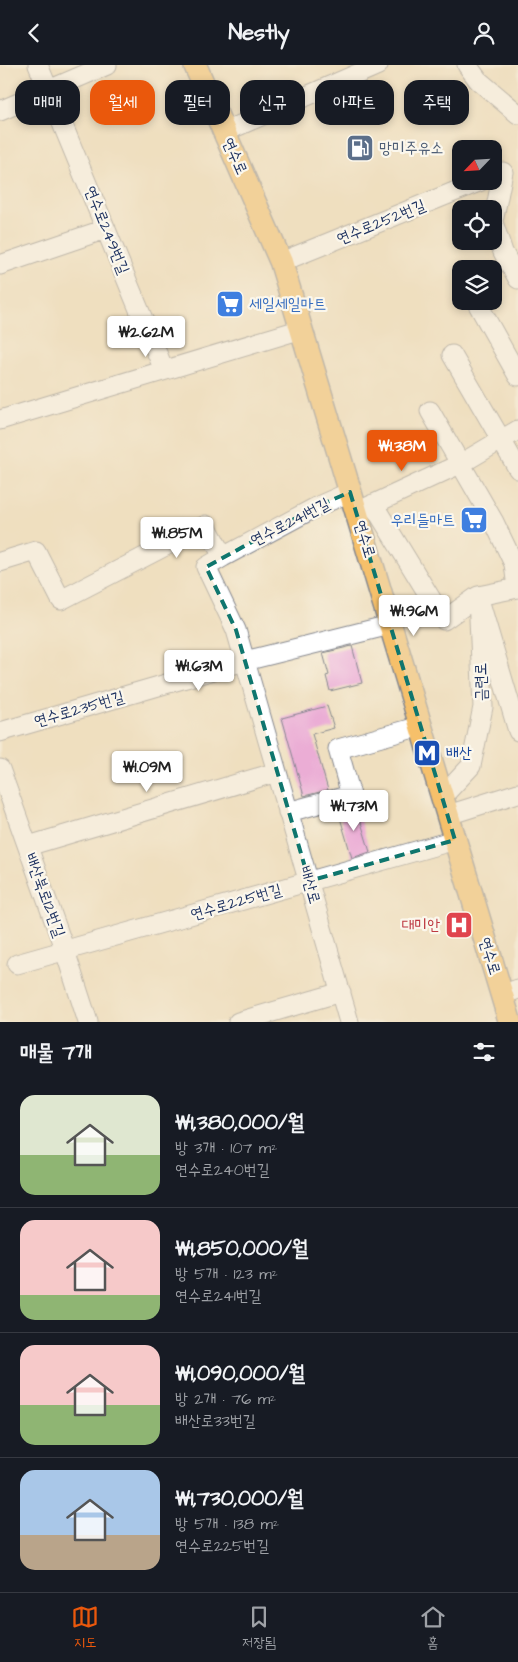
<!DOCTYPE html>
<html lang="ko">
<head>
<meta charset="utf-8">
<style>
	body { margin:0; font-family:"Architects Daughter","Poor Story",sans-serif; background:#242831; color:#f1f3f6; height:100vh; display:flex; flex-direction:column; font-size:19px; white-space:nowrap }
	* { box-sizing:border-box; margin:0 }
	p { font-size:16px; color:#9ea1a6 }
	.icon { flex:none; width:28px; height:28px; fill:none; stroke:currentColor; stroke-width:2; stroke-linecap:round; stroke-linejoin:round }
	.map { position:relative; height:957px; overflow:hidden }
	.side { display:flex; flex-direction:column; background:#171b24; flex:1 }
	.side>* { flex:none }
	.hud { position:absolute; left:15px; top:15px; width:489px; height:45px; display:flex; gap:10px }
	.needle { width:32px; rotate:245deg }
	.fabs { position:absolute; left:452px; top:75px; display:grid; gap:10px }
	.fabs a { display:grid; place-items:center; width:50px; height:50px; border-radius:10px; background:#171b24; box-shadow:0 2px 8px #0003; font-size:25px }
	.price { position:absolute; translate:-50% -42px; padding:0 11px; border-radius:5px; background:#fff; color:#222; font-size:16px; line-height:32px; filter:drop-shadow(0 1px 2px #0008) }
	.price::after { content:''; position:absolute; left:50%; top:30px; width:15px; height:11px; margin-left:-8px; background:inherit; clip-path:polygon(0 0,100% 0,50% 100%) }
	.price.on { background:#ea580c; color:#fff }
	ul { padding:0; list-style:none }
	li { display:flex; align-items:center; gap:15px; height:125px; padding:0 20px }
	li+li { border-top:1px solid #363941 }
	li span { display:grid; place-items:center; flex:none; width:140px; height:100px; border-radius:15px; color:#555 }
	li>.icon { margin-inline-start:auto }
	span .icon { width:60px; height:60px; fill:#fffc; stroke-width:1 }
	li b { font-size:21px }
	h2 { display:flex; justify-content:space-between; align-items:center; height:60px; padding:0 20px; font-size:21px }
	.pill { padding:0 18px; border-radius:15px; background:#171b24; box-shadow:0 2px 8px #0003; font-size:18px; line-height:45px }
	.pill.on { background:#ea580c; color:#fff }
	header { display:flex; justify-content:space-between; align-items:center; height:65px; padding:0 20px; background:#171b24; font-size:22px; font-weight:700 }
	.tabs { display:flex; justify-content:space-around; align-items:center; height:70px; border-top:1px solid #363941; background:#171b24; font-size:14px; color:#9ea1a6 }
	.tabs a { display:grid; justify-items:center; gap:2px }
	.tabs .on { color:#ea580c }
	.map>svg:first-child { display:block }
	.building { fill:#ebadd5 }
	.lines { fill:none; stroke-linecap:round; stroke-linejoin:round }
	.minor-casing { stroke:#85878e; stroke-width:21 }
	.major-casing { stroke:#85878e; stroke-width:25 }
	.minor { stroke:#fff; stroke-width:19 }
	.major { stroke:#f6c06b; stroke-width:22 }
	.marked { fill:none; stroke:#0f766e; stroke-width:4; stroke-dasharray:10 6; stroke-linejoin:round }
	.labels { text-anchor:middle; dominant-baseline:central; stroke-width:4.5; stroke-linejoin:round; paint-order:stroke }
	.service-label { font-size:16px; fill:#4e5e75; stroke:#fbf7ec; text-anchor:start }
	.street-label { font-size:16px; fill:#1b2f5e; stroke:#fbf7ec }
	.shop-label { font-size:16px; fill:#366cbe; stroke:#fbf7ec; text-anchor:start }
	.transit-label { font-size:16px; fill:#164399; stroke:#fbf7ec; text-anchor:start }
	.health-label { font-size:16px; fill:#be3a42; stroke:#fbf7ec; text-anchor:end }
</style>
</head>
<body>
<header><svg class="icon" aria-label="back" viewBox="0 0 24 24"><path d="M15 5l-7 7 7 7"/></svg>Nestly<svg class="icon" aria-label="person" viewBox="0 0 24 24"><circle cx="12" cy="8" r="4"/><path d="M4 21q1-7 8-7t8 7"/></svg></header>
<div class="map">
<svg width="518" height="957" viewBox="0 0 518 957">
	<rect width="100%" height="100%" fill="#fbf7ec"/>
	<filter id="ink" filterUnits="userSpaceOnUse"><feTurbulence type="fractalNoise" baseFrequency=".02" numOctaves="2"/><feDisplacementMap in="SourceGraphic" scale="10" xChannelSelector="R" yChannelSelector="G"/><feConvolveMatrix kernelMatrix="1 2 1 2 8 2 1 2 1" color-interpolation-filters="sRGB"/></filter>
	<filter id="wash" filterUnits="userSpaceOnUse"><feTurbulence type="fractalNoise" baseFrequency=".0096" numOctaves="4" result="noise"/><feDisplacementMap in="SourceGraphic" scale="20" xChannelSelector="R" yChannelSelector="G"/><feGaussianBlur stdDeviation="1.12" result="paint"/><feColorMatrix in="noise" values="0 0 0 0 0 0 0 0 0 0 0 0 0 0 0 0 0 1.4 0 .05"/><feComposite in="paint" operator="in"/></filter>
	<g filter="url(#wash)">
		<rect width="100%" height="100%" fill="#efdfbf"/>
		<g id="blocks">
			<!-- building -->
			<path class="building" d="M 352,581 L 362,618 L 330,626 L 326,611 L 329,610 L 323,588 Z
				M 327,641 L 334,663 L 312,669 L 328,725 L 304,731 L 282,653 Z
				M 356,741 L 370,787 L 352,793 L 338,746 Z"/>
		</g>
	</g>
	<g filter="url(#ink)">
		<use href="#blocks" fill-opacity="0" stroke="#85878e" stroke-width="1"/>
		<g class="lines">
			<!-- minor casing -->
			<g class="minor-casing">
				<path id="minor" d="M 38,0 L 164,305
					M 467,0 L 478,15 L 518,49
					M 0,46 L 107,0
					M 224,67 L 378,0
					M 494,152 L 503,107
					M 494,160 L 503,187 L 518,214
					M 281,197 L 481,116
					M 0,200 L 106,164
					M 476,236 L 518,311
					M 452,290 L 518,404
					M 430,346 L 494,457 L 514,499 L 517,523
					M 0,355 L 302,264
					M 373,439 L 444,555 L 478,531 L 518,666
					M 363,444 L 462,398 L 518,365
					M 223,492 L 206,502 L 236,565 L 349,957
					M 0,497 L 36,486 L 61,535 L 206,460 L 223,492 L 318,441 L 350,427
					M 0,667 L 245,596 L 390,560
					M 0,704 L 65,886 L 88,957
					M 442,732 L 471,701 L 483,642 L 478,531 L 518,523
					M 288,747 L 351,730 L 338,684 L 421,661
					M 448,750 L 518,728
					M 28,781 L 277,707
					M 17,899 L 455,775
					M 502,930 L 518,924
					M 238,957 L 341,927"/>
			</g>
			<!-- major casing -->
			<g class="major-casing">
				<path id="major" d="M 195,0 L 281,197 L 510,957"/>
			</g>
			<!-- minor -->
			<use href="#minor" class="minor"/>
			<!-- major -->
			<use href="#major" class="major"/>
		</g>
	</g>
	<!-- marked area -->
	<path d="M0 0H518V957H0ZM 350,427 L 455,775 L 309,816 L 236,565 L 206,502 L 318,441 Z" fill="#efdfbf" fill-opacity=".55" fill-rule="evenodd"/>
	<path class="marked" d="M 350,427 L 455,775 L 309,816 L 236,565 L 206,502 L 318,441 Z"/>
	<!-- icons -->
	<defs>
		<g id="fuel-square" transform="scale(1.4375)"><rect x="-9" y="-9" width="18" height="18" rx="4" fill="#5c6f8a" stroke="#fbf7ec"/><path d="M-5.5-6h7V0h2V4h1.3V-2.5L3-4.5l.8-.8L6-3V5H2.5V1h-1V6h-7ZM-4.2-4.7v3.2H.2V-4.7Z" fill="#fff"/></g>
		<g id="supermarket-square" transform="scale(1.4375)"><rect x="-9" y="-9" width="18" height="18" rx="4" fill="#3f7fe0" stroke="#fbf7ec"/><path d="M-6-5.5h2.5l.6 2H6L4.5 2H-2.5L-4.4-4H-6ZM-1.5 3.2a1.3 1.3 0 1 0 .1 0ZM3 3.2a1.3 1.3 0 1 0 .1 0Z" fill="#fff"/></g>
		<g id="metro-square" transform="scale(1.4375)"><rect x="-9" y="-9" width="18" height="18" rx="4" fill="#1a4fb4" stroke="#fbf7ec"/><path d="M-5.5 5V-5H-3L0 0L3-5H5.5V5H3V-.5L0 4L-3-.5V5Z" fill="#fff"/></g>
		<g id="hospital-square" transform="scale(1.4375)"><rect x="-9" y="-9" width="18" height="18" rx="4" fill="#e0444e" stroke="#fbf7ec"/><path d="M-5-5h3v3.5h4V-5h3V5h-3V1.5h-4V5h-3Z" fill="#fff"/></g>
	</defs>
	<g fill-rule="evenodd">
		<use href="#fuel-square" x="360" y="83"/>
		<use href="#supermarket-square" x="230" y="239"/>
		<use href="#supermarket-square" x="474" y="455"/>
		<use href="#metro-square" x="427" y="688"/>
		<use href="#hospital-square" x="459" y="860"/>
	</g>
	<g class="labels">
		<!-- service labels -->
		<g class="service-label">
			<text x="379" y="83">망미주유소</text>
		</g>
		<!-- street labels -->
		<g class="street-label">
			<text transform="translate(235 91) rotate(66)">연수로</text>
			<text transform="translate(381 157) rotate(-22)">연수로252번길</text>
			<text transform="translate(107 165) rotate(68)">연수로249번길</text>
			<text transform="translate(290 457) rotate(-27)">연수로241번길</text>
			<text transform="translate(365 474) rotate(73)">연수로</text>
			<text transform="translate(481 617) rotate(-91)">금련로</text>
			<text transform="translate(79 644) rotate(-16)">연수로235번길</text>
			<text transform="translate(310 820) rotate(74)">배산로</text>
			<text transform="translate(45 830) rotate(70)">배산북로12번길</text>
			<text transform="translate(236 837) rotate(-16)">연수로225번길</text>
			<text transform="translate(490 891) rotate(73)">연수로</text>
		</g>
		<!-- shop labels -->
		<g class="shop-label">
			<text x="249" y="239">세일세일마트</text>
			<text x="455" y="455" text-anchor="end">우리들마트</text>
		</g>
		<!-- transit labels -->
		<g class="transit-label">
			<text x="446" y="688">배산</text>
		</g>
		<!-- health labels -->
		<g class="health-label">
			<text x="440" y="860">대미안</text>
		</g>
	</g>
</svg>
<div class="fabs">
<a><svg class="needle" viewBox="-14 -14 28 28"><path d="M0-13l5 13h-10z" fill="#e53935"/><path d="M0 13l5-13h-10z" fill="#9ea1a6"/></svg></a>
<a><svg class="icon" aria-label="locate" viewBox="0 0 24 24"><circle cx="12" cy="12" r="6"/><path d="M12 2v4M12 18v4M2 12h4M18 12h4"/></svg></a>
<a><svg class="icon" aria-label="layers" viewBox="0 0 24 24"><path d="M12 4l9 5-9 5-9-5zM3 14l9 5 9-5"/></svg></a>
</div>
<b class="price" style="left:146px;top:293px">₩2.62M</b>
<b class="price on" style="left:402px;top:407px">₩1.38M</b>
<b class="price" style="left:177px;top:494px">₩1.85M</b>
<b class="price" style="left:414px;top:572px">₩1.96M</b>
<b class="price" style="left:199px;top:627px">₩1.63M</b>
<b class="price" style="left:147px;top:728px">₩1.09M</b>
<b class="price" style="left:354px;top:767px">₩1.73M</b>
<div class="hud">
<a class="pill">매매</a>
<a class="pill on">월세</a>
<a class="pill">필터</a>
<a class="pill">신규</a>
<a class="pill">아파트</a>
<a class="pill">주택</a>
</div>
</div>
<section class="side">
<h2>매물 7개<svg class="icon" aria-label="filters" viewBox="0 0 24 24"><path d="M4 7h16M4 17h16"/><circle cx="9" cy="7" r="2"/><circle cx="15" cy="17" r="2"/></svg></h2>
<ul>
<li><span style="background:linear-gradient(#dfe7d0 60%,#8fb573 0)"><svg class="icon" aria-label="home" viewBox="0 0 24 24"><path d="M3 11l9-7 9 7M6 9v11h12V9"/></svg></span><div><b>₩1,380,000/월</b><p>방 3개 · 107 m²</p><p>연수로240번길</p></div></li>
<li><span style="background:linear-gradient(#f6c9c9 75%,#8fb573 0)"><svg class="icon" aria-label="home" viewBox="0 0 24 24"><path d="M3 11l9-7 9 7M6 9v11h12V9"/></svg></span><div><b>₩1,850,000/월</b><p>방 5개 · 123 m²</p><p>연수로241번길</p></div></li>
<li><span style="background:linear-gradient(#f6c9c9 60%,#8fb573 0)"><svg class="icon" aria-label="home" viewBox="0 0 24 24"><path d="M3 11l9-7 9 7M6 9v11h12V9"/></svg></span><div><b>₩1,090,000/월</b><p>방 2개 · 76 m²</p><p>배산로33번길</p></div></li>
<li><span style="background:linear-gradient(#a9c7e8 65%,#b9a48a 0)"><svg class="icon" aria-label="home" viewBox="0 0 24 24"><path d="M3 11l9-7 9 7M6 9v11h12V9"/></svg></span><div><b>₩1,730,000/월</b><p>방 5개 · 138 m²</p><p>연수로225번길</p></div></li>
</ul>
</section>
<nav class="tabs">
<a class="on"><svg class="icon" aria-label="map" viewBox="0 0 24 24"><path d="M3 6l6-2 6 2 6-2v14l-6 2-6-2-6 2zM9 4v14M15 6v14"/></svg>지도</a>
<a><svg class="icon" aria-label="saved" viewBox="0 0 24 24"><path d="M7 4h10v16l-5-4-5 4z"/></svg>저장됨</a>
<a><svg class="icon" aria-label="home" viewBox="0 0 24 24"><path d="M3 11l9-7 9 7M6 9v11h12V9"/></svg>홈</a>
</nav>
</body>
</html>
